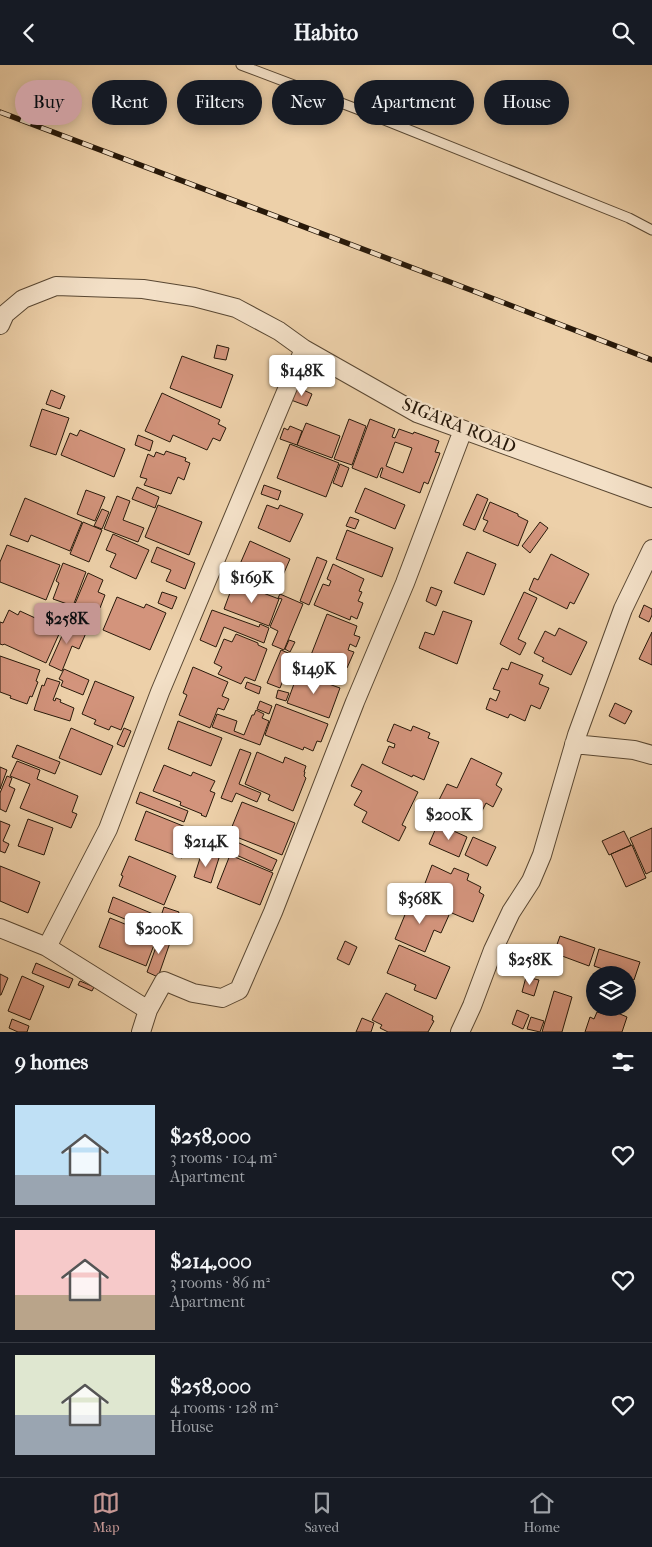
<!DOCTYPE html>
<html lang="en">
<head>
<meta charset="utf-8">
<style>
	body { margin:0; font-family:"IM FELL French Canon",serif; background:#242831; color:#f1f3f6; height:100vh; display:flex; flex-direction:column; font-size:19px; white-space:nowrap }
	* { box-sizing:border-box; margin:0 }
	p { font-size:16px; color:#9ea1a6 }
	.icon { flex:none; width:28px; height:28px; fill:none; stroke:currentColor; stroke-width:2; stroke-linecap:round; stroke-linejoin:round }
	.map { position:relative; height:967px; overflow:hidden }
	.sheet { display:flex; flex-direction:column; background:#171b24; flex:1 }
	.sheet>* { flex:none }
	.guide { position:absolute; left:15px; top:15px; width:622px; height:45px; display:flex; gap:10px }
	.buttons { position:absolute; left:586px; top:901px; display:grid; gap:10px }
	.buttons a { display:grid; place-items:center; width:50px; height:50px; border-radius:50%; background:#171b24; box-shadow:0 2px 12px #0003; font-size:25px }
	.price { position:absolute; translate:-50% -42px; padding:0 11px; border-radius:5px; background:#fff; color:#222; font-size:16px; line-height:32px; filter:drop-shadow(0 1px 2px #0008) }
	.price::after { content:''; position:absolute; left:50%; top:30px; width:15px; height:11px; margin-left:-8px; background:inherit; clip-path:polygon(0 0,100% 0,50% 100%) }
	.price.on { background:#c59692; color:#111 }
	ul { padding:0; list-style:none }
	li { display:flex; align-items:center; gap:15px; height:125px; padding:0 15px }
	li+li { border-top:1px solid #363941 }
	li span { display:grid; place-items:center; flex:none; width:140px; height:100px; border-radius:0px; color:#555 }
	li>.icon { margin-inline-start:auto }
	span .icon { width:60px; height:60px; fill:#fffc; stroke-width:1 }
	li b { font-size:21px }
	h2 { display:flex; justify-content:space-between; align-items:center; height:60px; padding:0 15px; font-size:21px }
	.chip { padding:0 18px; border-radius:22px; background:#171b24; box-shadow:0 2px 12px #0003; font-size:18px; line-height:45px }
	.chip.on { background:#c59692; color:#111 }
	header { display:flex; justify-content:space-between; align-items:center; height:65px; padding:0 15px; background:#171b24; font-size:22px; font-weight:700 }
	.tabs { display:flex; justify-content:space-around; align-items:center; height:70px; border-top:1px solid #363941; background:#171b24; font-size:14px; color:#9ea1a6 }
	.tabs a { display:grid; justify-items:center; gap:2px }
	.tabs .on { color:#c59692 }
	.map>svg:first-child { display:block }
	.building { fill:#d3947c; stroke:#28190a; fill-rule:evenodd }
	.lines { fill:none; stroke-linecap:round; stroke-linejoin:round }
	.lane-casing { stroke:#594732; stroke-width:11 }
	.street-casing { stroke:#594732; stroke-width:20 }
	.lane { stroke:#f3e0c7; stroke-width:9 }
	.street { stroke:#f3e0c7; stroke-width:18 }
	.rail-casing { stroke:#28190a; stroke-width:5.5 }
	.rail { stroke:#f3e0c7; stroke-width:4; stroke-dasharray:11; stroke-linecap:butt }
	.labels { text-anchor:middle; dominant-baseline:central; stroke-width:4.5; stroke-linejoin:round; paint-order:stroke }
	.street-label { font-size:18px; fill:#28190a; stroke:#f3e0c7 }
</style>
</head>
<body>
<header><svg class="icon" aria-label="back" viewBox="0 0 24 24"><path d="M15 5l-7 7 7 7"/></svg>Habito<svg class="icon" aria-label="search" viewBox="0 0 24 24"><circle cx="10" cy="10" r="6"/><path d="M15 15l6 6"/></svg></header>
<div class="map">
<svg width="652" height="967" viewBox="0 0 652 967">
	<rect width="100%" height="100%" fill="#edd0a9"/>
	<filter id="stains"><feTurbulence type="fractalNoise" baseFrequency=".004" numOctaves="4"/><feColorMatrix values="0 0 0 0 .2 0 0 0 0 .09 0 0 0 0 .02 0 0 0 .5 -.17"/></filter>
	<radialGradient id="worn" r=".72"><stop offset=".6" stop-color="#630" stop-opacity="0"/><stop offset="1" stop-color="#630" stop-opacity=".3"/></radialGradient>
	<!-- building -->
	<path class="building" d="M 217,280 L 229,283 L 226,295 L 214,293 Z
		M 182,291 L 233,310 L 221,343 L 170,323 Z
		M 297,322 L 312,329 L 307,341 L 291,335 Z
		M 51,325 L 65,331 L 60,344 L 46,339 Z
		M 162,328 L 220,355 L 218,359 L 226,363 L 220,376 L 213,373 L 207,385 L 173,370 L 170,377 L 145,366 Z
		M 42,344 L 69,353 L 56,390 L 30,381 Z
		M 349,354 L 366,361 L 352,400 L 334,394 Z
		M 370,354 L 395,364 L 392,372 L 395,373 L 399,364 L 413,369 L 414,367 L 439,376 L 435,387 L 440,388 L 428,419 L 424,417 L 420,428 L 380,412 L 383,403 L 381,403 L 377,413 L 352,403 ZM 395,377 L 412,383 L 403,408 L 386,401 Z
		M 306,358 L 340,371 L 332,393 L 297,380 Z
		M 290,361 L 302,366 L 297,380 L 280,374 L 284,363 L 288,365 Z
		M 80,365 L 125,384 L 114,412 L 61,390 L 70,368 L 77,371 Z
		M 138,370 L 153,376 L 150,386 L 135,380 Z
		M 290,379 L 339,398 L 326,432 L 277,413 Z
		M 166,386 L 186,393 L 185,396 L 190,398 L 184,415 L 178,412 L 171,429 L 144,420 L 147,414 L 140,412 L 148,389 L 154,392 L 156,387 L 164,390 Z
		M 340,399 L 349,403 L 342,422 L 333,418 Z
		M 264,420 L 281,426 L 278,435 L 261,429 Z
		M 137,422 L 159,432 L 155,443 L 132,434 Z
		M 365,423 L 405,440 L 395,464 L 355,447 Z
		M 86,425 L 105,432 L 95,456 L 77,449 Z
		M 477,429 L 488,434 L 475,465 L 463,460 Z
		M 117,431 L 130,436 L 123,455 L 144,463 L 138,477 L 104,464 Z
		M 25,433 L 82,457 L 70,486 L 31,470 L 28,477 L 10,470 Z
		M 490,437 L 518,449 L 518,451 L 528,456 L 518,481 L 483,466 L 488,456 L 483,454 Z
		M 158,440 L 202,457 L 189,490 L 145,472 Z
		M 267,440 L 278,444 L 280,440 L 303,449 L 290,477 L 258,463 Z
		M 102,444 L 109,447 L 102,464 L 94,461 Z
		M 350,452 L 359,455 L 355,464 L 346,461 Z
		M 83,457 L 102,465 L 89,497 L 70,489 Z
		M 540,457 L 548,463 L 530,488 L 522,481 Z
		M 347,465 L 393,483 L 382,512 L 336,494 Z
		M 113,469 L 149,485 L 136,514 L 110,502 L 116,489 L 106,485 Z
		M 250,476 L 290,494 L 277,524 L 237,506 Z
		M 7,480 L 60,500 L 46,535 L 0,517 L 0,497 Z
		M 157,482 L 195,498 L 185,524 L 166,516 L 171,505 L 151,497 Z
		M 467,487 L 496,499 L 484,530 L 454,518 Z
		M 551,489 L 589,509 L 574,539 L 570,537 L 567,544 L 529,525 L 534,513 L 538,515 Z
		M 317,492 L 327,496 L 309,540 L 300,536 Z
		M 63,498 L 86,507 L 73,541 L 53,534 L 59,518 L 56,516 Z
		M 333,499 L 364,514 L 359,526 L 362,527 L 358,536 L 363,538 L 357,554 L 351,551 L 350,555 L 314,540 L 323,519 L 329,521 L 331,516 L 327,514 Z
		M 88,508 L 103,515 L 98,527 L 105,530 L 100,543 L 93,540 L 90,548 L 74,541 Z
		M 234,517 L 279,534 L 269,561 L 224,544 Z
		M 431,522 L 442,526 L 436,541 L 426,536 Z
		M 162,527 L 177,532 L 172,544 L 158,538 Z
		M 524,527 L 537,533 L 518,574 L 526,578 L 520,590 L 500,579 Z
		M 280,529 L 303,539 L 284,585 L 272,580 L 278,566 L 270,562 L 282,534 L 278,533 Z
		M 117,532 L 144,543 L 146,539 L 166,548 L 150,585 L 103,565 Z
		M 644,540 L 652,544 L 652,550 L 649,557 L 639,552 Z
		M 9,545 L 18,550 L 20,546 L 46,558 L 49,551 L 64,558 L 46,598 L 4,579 L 3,580 L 0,579 L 0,557 L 3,558 Z
		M 212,545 L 259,562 L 260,559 L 269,563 L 264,578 L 224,562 L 216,582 L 200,575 Z
		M 443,546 L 472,556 L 457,599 L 419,583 L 425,567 L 434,570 Z
		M 327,549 L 357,561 L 354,570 L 360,572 L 356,582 L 350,579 L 348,585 L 354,587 L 347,603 L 342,601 L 341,602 L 311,590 Z
		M 69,555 L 81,560 L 79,566 L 86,568 L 79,584 L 72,581 L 62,606 L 49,600 Z
		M 559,563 L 587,577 L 571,610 L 542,596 L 544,593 L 534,588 L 545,566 L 555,571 Z
		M 652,567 L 652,600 L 639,594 Z
		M 236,569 L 258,578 L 258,580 L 267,584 L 255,616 L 245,612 L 241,619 L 218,609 L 222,602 L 214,598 L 224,574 L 232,577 Z
		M 289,575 L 295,577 L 290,587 L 285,584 Z
		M 281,585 L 293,590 L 280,623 L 267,618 Z
		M 0,591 L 40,605 L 36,616 L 38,617 L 32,632 L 30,631 L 27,639 L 10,633 L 11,631 L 0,627 Z
		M 511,597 L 543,610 L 539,619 L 549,623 L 540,644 L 531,640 L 525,656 L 510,649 L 508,653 L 486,644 L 490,633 L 496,636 L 500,626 L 493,624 L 502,603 L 508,605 Z
		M 193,602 L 228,617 L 222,631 L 229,634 L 224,645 L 218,643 L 210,663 L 179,650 L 187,630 L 183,628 Z
		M 64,604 L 89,615 L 83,630 L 61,621 L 63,616 L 59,614 Z
		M 298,608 L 340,623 L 329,653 L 287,638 Z
		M 47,613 L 60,617 L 53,635 L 55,636 L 56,633 L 61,635 L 60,637 L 74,643 L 70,656 L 34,645 L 42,620 L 44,621 Z
		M 95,616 L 134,632 L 121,665 L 111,661 L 109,665 L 94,659 L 96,655 L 82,649 Z
		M 247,617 L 261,622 L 259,629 L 245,623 Z
		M 278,625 L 289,628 L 286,636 L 276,633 Z
		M 260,636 L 272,641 L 269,649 L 257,644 Z
		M 615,638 L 632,646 L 625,659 L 609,651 Z
		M 276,639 L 328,659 L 321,677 L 317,676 L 313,686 L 304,682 L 303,685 L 265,670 Z
		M 256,645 L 264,649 L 262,653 L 269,656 L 260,680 L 212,662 L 217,649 L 237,656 L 234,666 L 244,670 L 252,650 L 254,650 Z
		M 178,656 L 222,673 L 211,701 L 168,684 Z
		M 394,659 L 411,666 L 413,661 L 430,668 L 428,673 L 439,677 L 424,715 L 413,710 L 412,712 L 382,698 L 389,681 L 394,683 L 395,679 L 387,676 Z
		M 71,663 L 113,681 L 101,710 L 59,693 Z
		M 124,663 L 131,666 L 124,682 L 117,679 Z
		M 17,680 L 60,697 L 55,709 L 12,692 Z
		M 240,684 L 251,688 L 239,719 L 261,728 L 257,737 L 236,728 L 232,737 L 221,733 Z
		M 257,687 L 283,698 L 285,692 L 306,701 L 304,707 L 305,707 L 304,711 L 306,713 L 293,746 L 268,735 L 270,730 L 245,719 Z
		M 471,693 L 502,708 L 496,720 L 502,724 L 493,742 L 486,738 L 478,754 L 473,752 L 471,756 L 450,746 L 452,742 L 439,735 L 447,719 L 457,723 Z
		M 17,696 L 40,705 L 37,714 L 78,731 L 72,747 L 77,749 L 71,763 L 20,743 L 30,719 L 10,711 Z
		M 362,699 L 418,727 L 402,760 L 406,762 L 399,776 L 362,757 L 367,747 L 354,740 L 362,726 L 351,721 Z
		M 164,700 L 191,711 L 193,707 L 215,716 L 210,726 L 215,728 L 206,752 L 201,750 L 202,749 L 180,740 L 181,737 L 153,726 Z
		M 0,702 L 7,705 L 0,724 Z
		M 7,711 L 12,713 L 9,721 L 15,724 L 6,747 L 0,744 L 0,728 Z
		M 140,727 L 188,746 L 184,757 L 136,738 Z
		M 242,737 L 295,758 L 282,790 L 229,769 Z
		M 146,746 L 193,765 L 182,793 L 135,775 Z
		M 28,754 L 53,763 L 44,790 L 18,781 Z
		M 0,756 L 10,760 L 3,776 L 9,779 L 5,788 L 0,786 Z
		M 436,763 L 445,767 L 447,763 L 467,772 L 459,792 L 429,779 Z
		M 652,763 L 652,806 L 646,809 L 630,773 Z
		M 624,766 L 631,780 L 609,790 L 602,776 Z
		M 212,771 L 225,776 L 220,790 L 206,786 Z
		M 473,772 L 496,782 L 487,801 L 465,790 Z
		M 228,773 L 277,795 L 272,806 L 223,784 Z
		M 632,780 L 646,813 L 626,822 L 611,789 Z
		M 202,787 L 219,793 L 211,818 L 194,812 Z
		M 230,790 L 273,808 L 260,840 L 217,823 Z
		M 129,791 L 176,811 L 164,840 L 119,821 L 123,811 L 121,810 Z
		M 432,800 L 451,809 L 454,803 L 469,809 L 467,815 L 481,822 L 479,827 L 484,830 L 473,857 L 419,834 Z
		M 0,801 L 40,817 L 28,848 L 0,836 Z
		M 113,832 L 165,854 L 161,863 L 151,859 L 149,864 L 108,847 Z
		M 411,835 L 449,850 L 441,868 L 434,865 L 425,887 L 395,874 Z
		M 164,842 L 179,847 L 176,856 L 161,851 Z
		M 110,853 L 157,872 L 146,901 L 99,882 Z
		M 161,868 L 172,872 L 158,912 L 147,907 Z
		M 560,871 L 595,883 L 589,901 L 554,888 Z
		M 345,876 L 357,882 L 349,900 L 337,894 Z
		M 399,880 L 450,902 L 436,934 L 414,925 L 416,920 L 387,908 Z
		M 599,884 L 640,897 L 634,915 L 628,913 L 628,910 L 620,910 L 594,901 Z
		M 36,898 L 73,914 L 69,923 L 32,908 Z
		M 0,909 L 8,913 L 1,930 L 0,930 Z
		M 22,911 L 44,921 L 30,955 L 8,946 Z
		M 526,912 L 539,915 L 534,931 L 522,927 Z
		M 80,916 L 94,922 L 92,926 L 78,920 Z
		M 554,926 L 572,932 L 562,967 L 542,967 Z
		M 386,928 L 433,951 L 432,955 L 434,956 L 428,967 L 388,967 L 380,963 L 382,960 L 372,955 Z
		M 606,943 L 627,952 L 622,967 L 585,967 L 590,952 L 594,954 L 597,947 L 604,949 Z
		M 517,945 L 529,950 L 523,964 L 512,959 Z
		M 531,952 L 544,956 L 540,967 L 527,964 Z
		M 362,953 L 374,958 L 371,967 L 356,967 Z
		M 12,954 L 29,961 L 27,967 L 18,967 L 9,963 Z"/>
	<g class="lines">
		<!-- lane casing -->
		<g class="lane-casing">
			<path id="lane" d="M 241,0 L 357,44 L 629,153 L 652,165"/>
		</g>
		<!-- street casing -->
		<g class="street-casing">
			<path id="street" d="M 0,260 L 5,249 L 23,234 L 56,221 L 143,224 L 194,232 L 236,243 L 279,266 L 304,284 L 417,348 L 652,433
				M 574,679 L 634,685 L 652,690
				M 0,863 L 47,882 L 148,945 L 164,916 L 193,928 L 222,933 L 239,925 L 273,847 L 355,637 L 405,518 L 463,365
				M 47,882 L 108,764 L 160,627 L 304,284
				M 141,967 L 148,945
				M 460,967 L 472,941 L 493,885 L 511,847 L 531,816 L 542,790 L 577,670 L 623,544 L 652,484"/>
		</g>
		<!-- lane -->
		<use href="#lane" class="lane"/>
		<!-- street -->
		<use href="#street" class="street"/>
		<!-- rail casing -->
		<g class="rail-casing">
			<path id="rail" d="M 0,47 L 450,217 L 652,295"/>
		</g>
		<!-- rail -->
		<use href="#rail" class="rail"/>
	</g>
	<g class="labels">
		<!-- street labels -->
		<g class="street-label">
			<text transform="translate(459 361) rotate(22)">SIGARA ROAD</text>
		</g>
	</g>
	<rect width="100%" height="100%" filter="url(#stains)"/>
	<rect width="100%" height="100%" fill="url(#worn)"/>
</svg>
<div class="buttons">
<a><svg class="icon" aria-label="layers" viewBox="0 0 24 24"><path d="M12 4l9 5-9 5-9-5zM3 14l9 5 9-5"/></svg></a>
</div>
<b class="price" style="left:302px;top:332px">$148K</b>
<b class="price" style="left:252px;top:539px">$169K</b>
<b class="price on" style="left:67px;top:580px">$258K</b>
<b class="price" style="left:314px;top:630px">$149K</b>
<b class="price" style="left:449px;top:776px">$200K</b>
<b class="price" style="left:206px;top:803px">$214K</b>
<b class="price" style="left:420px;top:860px">$368K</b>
<b class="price" style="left:159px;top:890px">$200K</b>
<b class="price" style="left:530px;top:921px">$258K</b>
<div class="guide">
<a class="chip on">Buy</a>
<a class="chip">Rent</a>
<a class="chip">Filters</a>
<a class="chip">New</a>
<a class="chip">Apartment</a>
<a class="chip">House</a>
</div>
</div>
<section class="sheet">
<h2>9 homes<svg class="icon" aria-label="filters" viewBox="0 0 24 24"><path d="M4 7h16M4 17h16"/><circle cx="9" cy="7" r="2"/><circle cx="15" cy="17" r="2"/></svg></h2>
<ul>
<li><span style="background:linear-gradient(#bfe0f5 70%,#9aa5b1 0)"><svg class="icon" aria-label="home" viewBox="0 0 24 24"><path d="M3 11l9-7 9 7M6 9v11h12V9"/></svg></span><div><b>$258,000</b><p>3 rooms · 104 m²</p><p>Apartment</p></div><svg class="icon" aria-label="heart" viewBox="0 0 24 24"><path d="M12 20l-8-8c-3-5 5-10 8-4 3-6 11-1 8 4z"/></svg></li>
<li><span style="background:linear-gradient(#f6c9c9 65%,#b9a48a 0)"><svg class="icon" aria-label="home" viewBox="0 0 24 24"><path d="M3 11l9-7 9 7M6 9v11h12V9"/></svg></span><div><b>$214,000</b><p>3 rooms · 86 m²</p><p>Apartment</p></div><svg class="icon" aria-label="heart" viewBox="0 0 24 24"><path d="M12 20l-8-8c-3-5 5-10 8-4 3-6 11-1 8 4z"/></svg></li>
<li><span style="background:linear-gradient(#dfe7d0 60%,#9aa5b1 0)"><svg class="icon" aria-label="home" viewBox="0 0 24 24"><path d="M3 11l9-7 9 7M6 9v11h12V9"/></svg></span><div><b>$258,000</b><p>4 rooms · 128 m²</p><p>House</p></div><svg class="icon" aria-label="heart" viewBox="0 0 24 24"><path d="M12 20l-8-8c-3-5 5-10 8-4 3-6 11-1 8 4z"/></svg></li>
</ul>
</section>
<nav class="tabs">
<a class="on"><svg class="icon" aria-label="map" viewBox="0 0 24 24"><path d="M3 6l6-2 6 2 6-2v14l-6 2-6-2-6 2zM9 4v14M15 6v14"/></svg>Map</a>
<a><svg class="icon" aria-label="saved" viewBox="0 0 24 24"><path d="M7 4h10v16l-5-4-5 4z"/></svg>Saved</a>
<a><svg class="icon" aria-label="home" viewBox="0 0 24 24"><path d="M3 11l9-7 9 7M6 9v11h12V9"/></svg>Home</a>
</nav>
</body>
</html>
